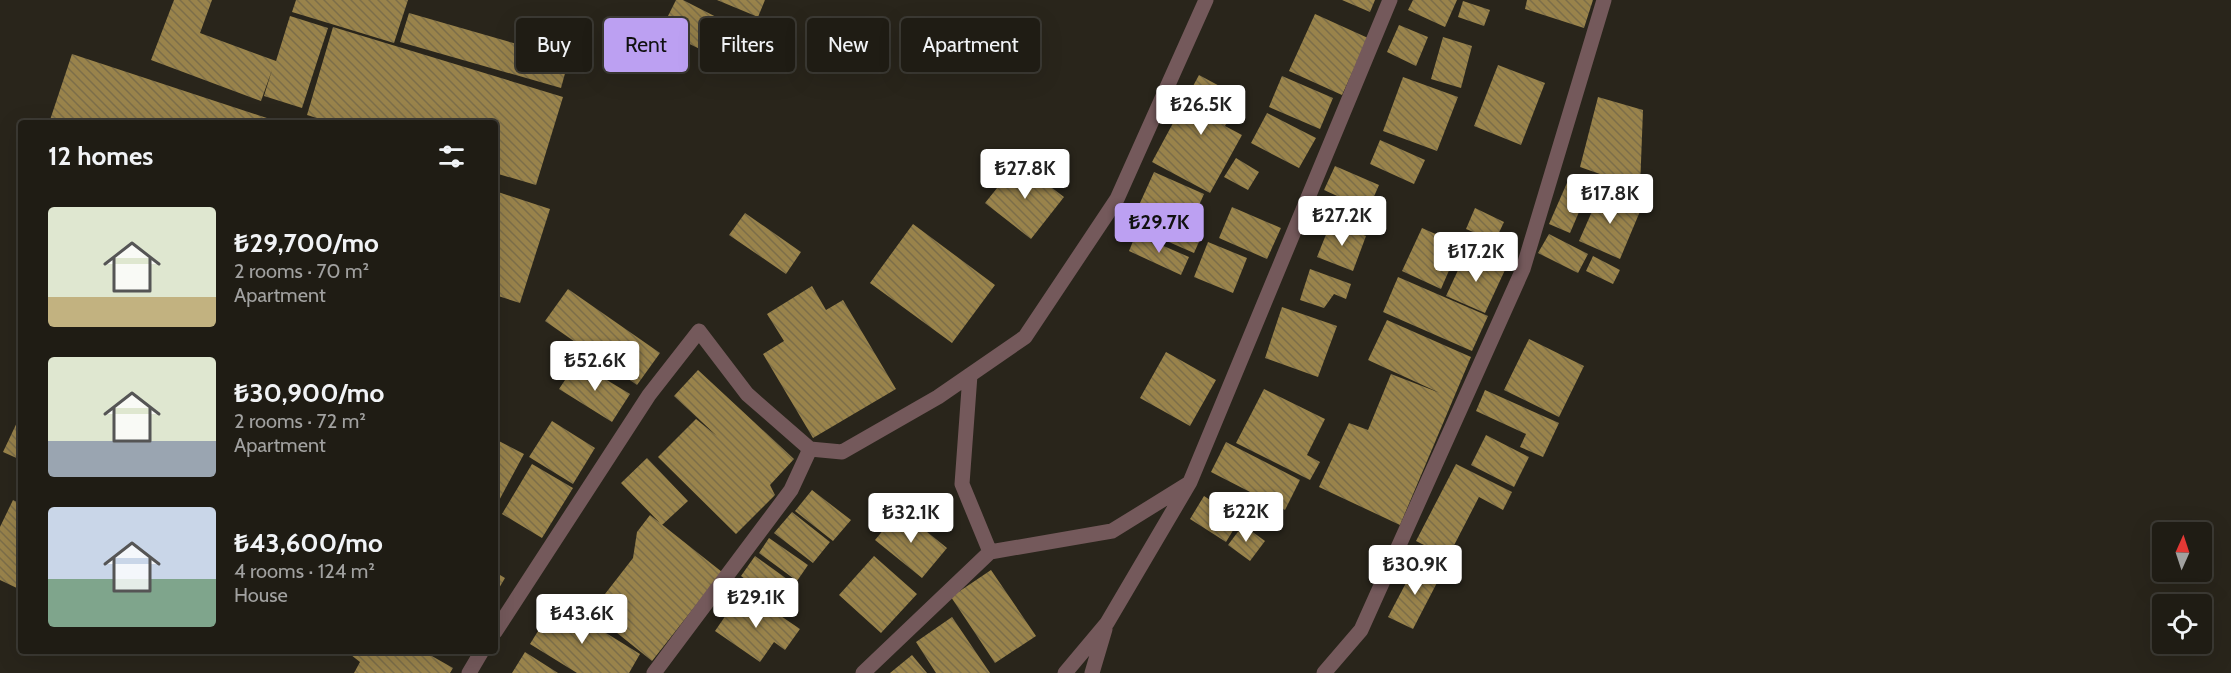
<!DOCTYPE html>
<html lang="en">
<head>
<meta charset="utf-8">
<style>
	body { margin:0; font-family:Cabin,sans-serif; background:#2c2922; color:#f1f3f6; height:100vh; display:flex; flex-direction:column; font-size:22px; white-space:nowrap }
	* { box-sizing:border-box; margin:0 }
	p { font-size:20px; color:#a1a1a0 }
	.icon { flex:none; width:33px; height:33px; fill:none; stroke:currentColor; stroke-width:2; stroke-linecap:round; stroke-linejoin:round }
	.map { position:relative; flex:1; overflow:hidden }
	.side { position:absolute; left:18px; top:120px; width:480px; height:534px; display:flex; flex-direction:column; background:#1f1c14; border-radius:6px; box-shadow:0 6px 24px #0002,0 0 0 2px #3c3a34 }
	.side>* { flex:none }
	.hud { position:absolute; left:516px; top:18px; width:570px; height:54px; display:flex; gap:12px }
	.needle { width:39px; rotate:3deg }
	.buttons { position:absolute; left:2152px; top:522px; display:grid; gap:12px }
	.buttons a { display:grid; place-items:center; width:60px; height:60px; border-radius:6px; background:#1f1c14; box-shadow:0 6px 24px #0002,0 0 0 2px #3c3a34; font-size:30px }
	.price { position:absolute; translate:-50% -51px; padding:0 14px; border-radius:6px; background:#fff; color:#222; font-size:20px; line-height:39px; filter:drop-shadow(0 2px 3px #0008) }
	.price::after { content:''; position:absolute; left:50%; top:36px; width:18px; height:14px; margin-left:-9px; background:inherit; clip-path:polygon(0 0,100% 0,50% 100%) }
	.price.selected { background:#bca0f2; color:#111 }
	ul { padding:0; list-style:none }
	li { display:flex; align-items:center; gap:18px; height:150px; padding:0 30px }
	li span { display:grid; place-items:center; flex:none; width:168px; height:120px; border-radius:6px; color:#555 }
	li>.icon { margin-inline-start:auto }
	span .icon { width:72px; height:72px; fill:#fffc; stroke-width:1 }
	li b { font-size:26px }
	h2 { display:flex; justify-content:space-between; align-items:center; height:72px; padding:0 30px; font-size:26px }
	.tag { padding:0 21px; border-radius:6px; background:#1f1c14; box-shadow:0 6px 24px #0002,0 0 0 2px #3c3a34; font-size:21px; line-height:54px }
	.tag.selected { background:#bca0f2; color:#111 }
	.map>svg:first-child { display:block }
	.building { fill:url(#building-back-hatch) }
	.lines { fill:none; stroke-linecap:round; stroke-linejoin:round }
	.minor { stroke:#74595b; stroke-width:15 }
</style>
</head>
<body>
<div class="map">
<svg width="2231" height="673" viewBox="0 0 2231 673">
	<defs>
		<pattern id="building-back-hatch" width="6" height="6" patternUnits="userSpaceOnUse" patternTransform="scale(1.5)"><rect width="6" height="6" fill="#99834b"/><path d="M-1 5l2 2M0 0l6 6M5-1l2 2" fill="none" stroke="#7c6e49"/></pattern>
	</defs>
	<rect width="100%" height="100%" fill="#29251b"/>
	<!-- building -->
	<path class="building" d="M 174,0 L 212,0 L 200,33 L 276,61 L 290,16 L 328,28 L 302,108 L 264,96 L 272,70 L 261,101 L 151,60 Z
		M 296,0 L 408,0 L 394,43 L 292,12 Z
		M 676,0 L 683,0 L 728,23 L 712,55 L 661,30 Z
		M 717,0 L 765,0 L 758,17 Z
		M 1342,0 L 1375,0 L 1370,12 Z
		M 1413,0 L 1457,0 L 1445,27 L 1408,10 Z
		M 1527,0 L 1593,0 L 1584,28 L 1525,9 Z
		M 1463,1 L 1490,10 L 1484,26 L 1458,17 Z
		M 409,13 L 569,59 L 561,88 L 400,42 Z
		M 1315,14 L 1368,38 L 1342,95 L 1289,71 Z
		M 1399,25 L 1428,37 L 1416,66 L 1387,52 Z
		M 333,27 L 563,97 L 536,185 L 495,173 L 495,123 L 333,123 L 307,115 Z
		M 1443,37 L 1472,46 L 1461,88 L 1431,79 Z
		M 72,54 L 282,123 L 49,123 Z
		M 1498,65 L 1545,83 L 1521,145 L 1474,126 Z
		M 1199,75 L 1240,97 L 1225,126 L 1242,135 L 1210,193 L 1152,162 Z
		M 1282,76 L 1333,98 L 1320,129 L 1269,107 Z
		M 1403,77 L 1458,97 L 1437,151 L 1383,131 Z
		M 1598,97 L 1643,110 L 1640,188 L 1580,167 Z
		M 1267,113 L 1316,138 L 1299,168 L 1251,143 Z
		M 1380,140 L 1425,160 L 1414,184 L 1370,164 Z
		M 1236,158 L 1259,172 L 1248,190 L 1224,177 Z
		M 1018,162 L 1064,197 L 1031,239 L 985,203 Z
		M 1335,166 L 1379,185 L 1368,210 L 1324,190 Z
		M 1154,172 L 1204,194 L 1189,228 L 1202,235 L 1194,253 L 1130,225 Z
		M 1570,176 L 1591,184 L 1570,233 L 1549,224 Z
		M 495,191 L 550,209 L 520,303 L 495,295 Z
		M 1601,191 L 1641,209 L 1620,259 L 1579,241 Z
		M 1232,207 L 1281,228 L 1267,259 L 1219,238 Z
		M 1475,208 L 1504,222 L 1495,241 L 1466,229 Z
		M 745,213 L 801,252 L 786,274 L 729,235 Z
		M 1331,222 L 1366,236 L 1353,271 L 1317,257 Z
		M 913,224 L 995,285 L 952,343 L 870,283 Z
		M 1422,228 L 1460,245 L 1441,289 L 1402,271 Z
		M 1136,234 L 1189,257 L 1181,275 L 1129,251 Z
		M 1549,234 L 1588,254 L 1578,273 L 1538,253 Z
		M 1208,242 L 1247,258 L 1233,293 L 1194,277 Z
		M 1466,253 L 1505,270 L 1485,313 L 1446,296 Z
		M 1593,256 L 1620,270 L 1613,284 L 1586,271 Z
		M 1310,269 L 1351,284 L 1346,299 L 1334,294 L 1324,308 L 1300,300 Z
		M 1398,277 L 1488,316 L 1472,351 L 1383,312 Z
		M 812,286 L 826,310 L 843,300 L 896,389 L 813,438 L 763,354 L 784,341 L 767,314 Z
		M 568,289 L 660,353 L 637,385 L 545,321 Z
		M 1282,307 L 1337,326 L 1318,377 L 1265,358 Z
		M 1387,320 L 1471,357 L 1400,525 L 1319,487 L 1349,423 L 1368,430 L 1391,374 L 1440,393 L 1368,360 Z
		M 1529,339 L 1584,366 L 1559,417 L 1504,390 Z
		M 1166,352 L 1216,380 L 1190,426 L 1140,398 Z
		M 577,362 L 630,394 L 612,422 L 559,389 Z
		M 698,370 L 794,459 L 770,485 L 775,495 L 736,534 L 658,457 L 696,419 L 717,436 L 674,396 Z
		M 1264,389 L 1325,419 L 1307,455 L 1320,462 L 1310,480 L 1236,443 Z
		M 1485,390 L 1559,423 L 1543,457 L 1520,447 L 1526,434 L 1476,411 Z
		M 21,414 L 21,460 L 3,452 Z
		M 552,421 L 595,448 L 573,484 L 529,457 Z
		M 1486,435 L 1529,457 L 1514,487 L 1471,465 Z
		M 495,439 L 524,454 L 495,508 Z
		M 1226,442 L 1300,480 L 1285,510 L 1211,472 Z
		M 647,458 L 688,501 L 662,525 L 621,483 Z
		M 532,464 L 573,488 L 542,538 L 502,514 Z
		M 1456,464 L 1512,492 L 1503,510 L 1479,497 L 1448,557 L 1416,541 Z
		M 812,490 L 851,520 L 833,541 L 795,511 Z
		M 1204,496 L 1240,519 L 1226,542 L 1190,519 Z
		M 13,500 L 21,504 L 21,590 L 0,580 L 0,527 Z
		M 900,510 L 947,548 L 922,578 L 875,540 Z
		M 792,512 L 830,542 L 813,563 L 774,533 Z
		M 650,515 L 722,572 L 652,661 L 591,612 L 633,558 L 637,532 Z
		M 1243,525 L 1265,541 L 1250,561 L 1228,545 Z
		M 769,538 L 808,565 L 797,581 L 759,553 Z
		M 755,556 L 794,584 L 780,605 L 741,576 Z
		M 874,556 L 917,594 L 881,633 L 839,595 Z
		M 1417,562 L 1441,575 L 1413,629 L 1388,617 Z
		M 991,570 L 1036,636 L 995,663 L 951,597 Z
		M 495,572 L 505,578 L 495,595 Z
		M 737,599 L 754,611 L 760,602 L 800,629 L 785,650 L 774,642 L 760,662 L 715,631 Z
		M 556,602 L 640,654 L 629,673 L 577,673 L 530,644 Z
		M 952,617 L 990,673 L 936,673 L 916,642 Z
		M 346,651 L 423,651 L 453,668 L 450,673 L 354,673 L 360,662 Z
		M 525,652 L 558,673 L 512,673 Z
		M 912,655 L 927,673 L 890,673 Z"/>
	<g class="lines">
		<!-- minor -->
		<path class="minor" d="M 970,375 L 962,484 L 990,552 L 1112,531 L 1188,484
			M 495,632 L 649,395 L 699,331 L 747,394 L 810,449 L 842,452 L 938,397 L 1025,337 L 1117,199 L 1206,0
			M 469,673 L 482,651
			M 654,673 L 791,490 L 810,449
			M 863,673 L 990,552
			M 1065,673 L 1107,623 L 1190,482 L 1390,0
			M 1092,673 L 1105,629
			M 1324,673 L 1361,630 L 1523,269 L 1604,0"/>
	</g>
</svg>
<div class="buttons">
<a><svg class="needle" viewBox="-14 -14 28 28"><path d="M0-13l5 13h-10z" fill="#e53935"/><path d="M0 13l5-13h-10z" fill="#a1a1a0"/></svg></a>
<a><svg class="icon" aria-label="locate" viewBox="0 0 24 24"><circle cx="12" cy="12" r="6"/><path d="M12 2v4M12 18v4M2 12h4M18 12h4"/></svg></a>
</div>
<b class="price" style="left:1201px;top:136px">₺26.5K</b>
<b class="price" style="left:1025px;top:200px">₺27.8K</b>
<b class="price" style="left:1610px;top:225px">₺17.8K</b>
<b class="price" style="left:1342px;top:247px">₺27.2K</b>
<b class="price selected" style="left:1159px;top:254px">₺29.7K</b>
<b class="price" style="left:1476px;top:283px">₺17.2K</b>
<b class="price" style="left:595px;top:392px">₺52.6K</b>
<b class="price" style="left:1246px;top:543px">₺22K</b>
<b class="price" style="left:911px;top:544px">₺32.1K</b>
<b class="price" style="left:1415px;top:596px">₺30.9K</b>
<b class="price" style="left:756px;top:629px">₺29.1K</b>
<b class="price" style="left:582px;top:645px">₺43.6K</b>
<div class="hud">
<a class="tag">Buy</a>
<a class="tag selected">Rent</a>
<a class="tag">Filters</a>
<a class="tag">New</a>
<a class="tag">Apartment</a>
</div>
<section class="side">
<h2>12 homes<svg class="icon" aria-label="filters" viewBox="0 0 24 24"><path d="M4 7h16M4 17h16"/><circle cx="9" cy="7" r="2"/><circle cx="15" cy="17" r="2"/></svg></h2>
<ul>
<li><span style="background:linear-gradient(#dfe7d0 75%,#c2b280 0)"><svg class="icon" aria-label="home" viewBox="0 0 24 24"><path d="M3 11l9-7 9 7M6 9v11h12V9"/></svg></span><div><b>₺29,700/mo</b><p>2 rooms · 70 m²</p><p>Apartment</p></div></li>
<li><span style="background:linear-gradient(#dfe7d0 70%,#9aa5b1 0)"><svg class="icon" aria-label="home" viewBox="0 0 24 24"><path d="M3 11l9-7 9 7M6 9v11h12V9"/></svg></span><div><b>₺30,900/mo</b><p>2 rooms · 72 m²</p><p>Apartment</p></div></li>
<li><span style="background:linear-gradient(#c9d6e8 60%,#7fa58c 0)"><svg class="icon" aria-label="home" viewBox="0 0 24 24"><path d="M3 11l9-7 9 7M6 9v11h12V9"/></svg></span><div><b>₺43,600/mo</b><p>4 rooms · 124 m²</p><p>House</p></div></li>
</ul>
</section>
</div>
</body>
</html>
